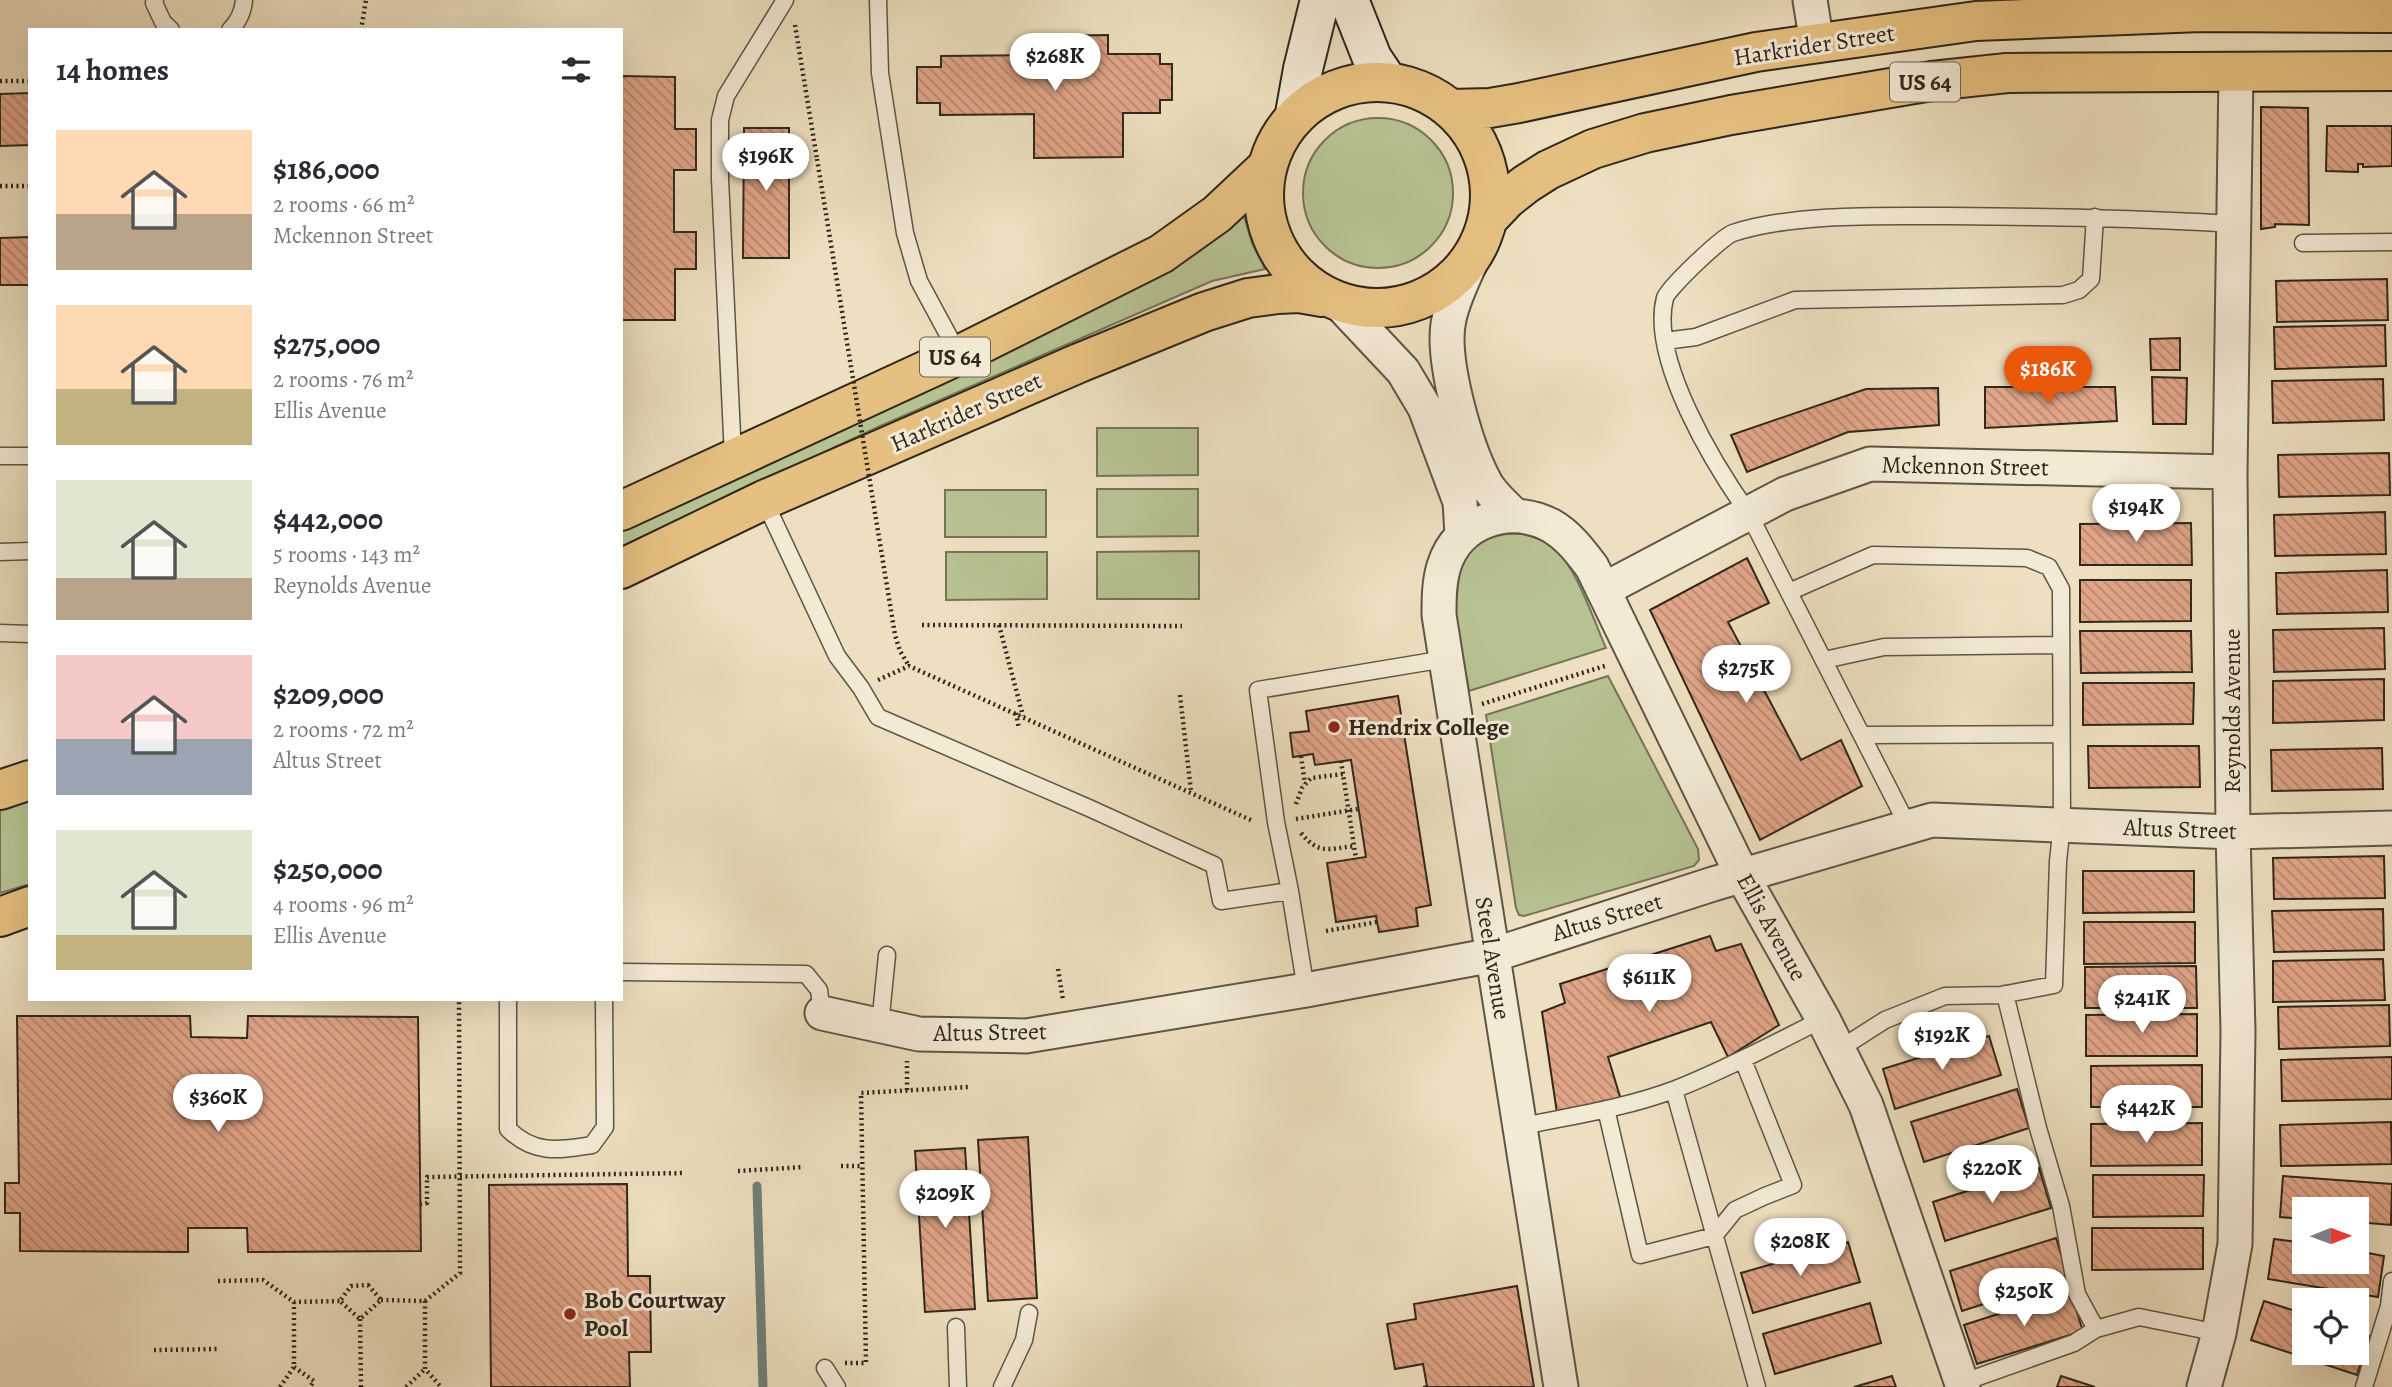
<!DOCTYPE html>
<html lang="en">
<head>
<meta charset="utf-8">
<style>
	body { margin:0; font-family:Alegreya,serif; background:#f2f2f3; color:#2b2b33; height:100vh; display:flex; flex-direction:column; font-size:26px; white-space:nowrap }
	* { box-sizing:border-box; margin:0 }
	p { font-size:23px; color:#7c7c81 }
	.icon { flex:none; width:38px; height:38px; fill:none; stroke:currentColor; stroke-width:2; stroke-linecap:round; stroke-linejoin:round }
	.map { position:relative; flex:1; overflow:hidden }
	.panel { position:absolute; left:28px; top:28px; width:595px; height:973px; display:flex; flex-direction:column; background:#fff; border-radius:0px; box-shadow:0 7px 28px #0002 }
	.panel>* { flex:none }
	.needle { width:46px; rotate:89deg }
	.controls { position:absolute; left:2292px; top:1197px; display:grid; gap:14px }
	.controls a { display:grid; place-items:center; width:77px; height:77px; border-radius:0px; background:#fff; box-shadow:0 7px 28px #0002; font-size:35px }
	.price { position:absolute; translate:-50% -60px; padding:0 16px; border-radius:24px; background:#fff; color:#222; font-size:23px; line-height:46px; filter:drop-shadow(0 2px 4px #0008) }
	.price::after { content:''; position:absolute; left:50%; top:42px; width:21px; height:16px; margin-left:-10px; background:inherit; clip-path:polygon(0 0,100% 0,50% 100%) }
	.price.on { background:#ea580c; color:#fff }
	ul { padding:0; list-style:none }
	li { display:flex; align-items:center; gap:21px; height:175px; padding:0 28px }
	li span { display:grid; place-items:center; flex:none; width:196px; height:140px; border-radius:0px; color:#555 }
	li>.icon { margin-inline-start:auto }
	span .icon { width:84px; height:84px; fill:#fffc; stroke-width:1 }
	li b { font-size:30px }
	h2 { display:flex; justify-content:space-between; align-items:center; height:84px; padding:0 28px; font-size:30px }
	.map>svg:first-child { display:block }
	.grass { fill:#b7c292; stroke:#747458; stroke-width:2 }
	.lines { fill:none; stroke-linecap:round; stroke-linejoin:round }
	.stream { stroke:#6f8078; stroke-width:9 }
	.building { fill:url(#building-back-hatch); stroke:#30271d; stroke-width:2 }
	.lane-casing { stroke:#5f5546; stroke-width:19 }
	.street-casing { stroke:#5f5546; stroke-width:37 }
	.secondary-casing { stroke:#30271d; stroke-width:42 }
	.primary-casing { stroke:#30271d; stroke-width:42 }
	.path { stroke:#30271d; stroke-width:4.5; stroke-dasharray:2 3.5; stroke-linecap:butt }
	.lane { stroke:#f3ead5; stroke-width:16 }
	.street { stroke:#f3ead5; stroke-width:33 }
	.secondary { stroke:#f3ead5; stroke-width:38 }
	.primary { stroke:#e6c080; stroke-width:38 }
	.path-bridge { stroke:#30271d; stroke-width:4.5; stroke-dasharray:2 3.5; stroke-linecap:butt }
	.poi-dot { fill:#8f2418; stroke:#f3ead5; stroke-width:2.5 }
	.labels { text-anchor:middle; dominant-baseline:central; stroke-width:6; stroke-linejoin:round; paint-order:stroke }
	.shield { fill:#f3ead5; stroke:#6a6254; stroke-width:2 }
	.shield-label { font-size:23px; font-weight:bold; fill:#30271d }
	.street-label { font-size:24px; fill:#30271d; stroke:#f3ead5 }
	.poi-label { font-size:24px; font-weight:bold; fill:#30271d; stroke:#f3ead5; text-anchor:start }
</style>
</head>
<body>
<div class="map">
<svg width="2392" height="1387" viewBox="0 0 2392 1387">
	<defs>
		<pattern id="building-back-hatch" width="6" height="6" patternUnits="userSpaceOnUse" patternTransform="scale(1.75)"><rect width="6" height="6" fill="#e1a587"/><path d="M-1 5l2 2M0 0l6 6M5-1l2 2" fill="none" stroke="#b7866e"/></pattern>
	</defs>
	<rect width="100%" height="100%" fill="#eddfbf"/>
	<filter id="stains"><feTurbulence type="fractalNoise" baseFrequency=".00286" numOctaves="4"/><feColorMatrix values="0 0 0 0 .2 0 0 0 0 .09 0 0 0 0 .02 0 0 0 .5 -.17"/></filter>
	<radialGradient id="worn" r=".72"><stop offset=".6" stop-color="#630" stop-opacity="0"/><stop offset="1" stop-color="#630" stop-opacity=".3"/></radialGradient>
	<!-- grass -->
	<path class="grass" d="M1303 193a75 75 0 1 1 150 0a75 75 0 1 1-150 0Z
		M 1243,213 L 1252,243 L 1265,269 L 1212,281 L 878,427 L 621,547 L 621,525 Z
		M 1198,428 L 1198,475 L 1097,476 L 1097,428 Z
		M 1097,489 L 1198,489 L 1198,536 L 1097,537 Z
		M 945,490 L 1046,490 L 1046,537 L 945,537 Z
		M 1523,534 C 1534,537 1545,540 1554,548 C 1576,566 1594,621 1606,648 L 1469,691 C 1464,661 1455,629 1453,599 C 1451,569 1472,540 1501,535 C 1508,533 1516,534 1523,534 Z
		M 1199,551 L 1199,599 L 1097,599 L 1097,552 Z
		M 946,552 L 1047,552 L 1047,599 L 946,600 Z
		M 1608,676 L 1698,849 L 1699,860 L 1694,866 L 1524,916 L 1519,915 L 1516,908 L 1486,715 Z
		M 30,797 L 30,884 L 0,893 L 0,809 Z"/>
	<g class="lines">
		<!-- stream -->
		<path class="stream" d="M 757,1186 L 763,1387"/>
	</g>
	<!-- building -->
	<path class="building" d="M 1108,35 L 1108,54 L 1160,54 L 1160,64 L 1172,64 L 1172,100 L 1160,100 L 1160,113 L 1123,113 L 1123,157 L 1034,158 L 1034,114 L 940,115 L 940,103 L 917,103 L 917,67 L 941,67 L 941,56 L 1051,55 L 1051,36 Z
		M 621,76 L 675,77 L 675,129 L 696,129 L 696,170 L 674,170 L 674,232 L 696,232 L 696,269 L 675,269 L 675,320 L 621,320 Z
		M 30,93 L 30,145 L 0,146 L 0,94 Z
		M 2261,107 L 2308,108 L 2309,225 L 2275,224 L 2275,227 L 2261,229 Z
		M 2327,126 L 2392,126 L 2392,166 L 2363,167 L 2363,164 L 2358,164 L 2358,172 L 2326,171 Z
		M 744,128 L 789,128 L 789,258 L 743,258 Z
		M 30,237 L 30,285 L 0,285 L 0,238 Z
		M 2387,279 L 2388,320 L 2277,322 L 2276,281 Z
		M 2385,325 L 2386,366 L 2275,369 L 2274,327 Z
		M 2180,338 L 2180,370 L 2151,370 L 2150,339 Z
		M 2152,377 L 2187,378 L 2186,424 L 2153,424 Z
		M 2383,379 L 2384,420 L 2273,423 L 2272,381 Z
		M 1985,387 L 2115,387 L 2117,421 L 1985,428 Z
		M 1938,388 L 1939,425 L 1848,432 L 1747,472 L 1731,435 L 1866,389 Z
		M 2389,453 L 2390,495 L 2279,497 L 2278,455 Z
		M 2385,512 L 2386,554 L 2275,556 L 2274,515 Z
		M 2191,523 L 2192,565 L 2080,565 L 2080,524 Z
		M 1747,558 L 1769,603 L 1728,622 L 1801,760 L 1841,740 L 1862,786 L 1760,840 L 1650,610 Z
		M 2387,570 L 2388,612 L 2277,614 L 2276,573 Z
		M 2080,580 L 2191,580 L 2191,621 L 2080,622 Z
		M 2384,628 L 2385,669 L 2274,672 L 2273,630 Z
		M 2080,631 L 2191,631 L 2192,672 L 2081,673 Z
		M 2384,679 L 2384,720 L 2273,723 L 2273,681 Z
		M 2083,683 L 2194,683 L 2193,724 L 2083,725 Z
		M 1398,696 L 1431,905 L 1416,908 L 1418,926 L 1379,932 L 1376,916 L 1336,922 L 1327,863 L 1366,857 L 1351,760 L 1315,765 L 1313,754 L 1293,757 L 1290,733 L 1309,731 L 1306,711 Z
		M 2088,746 L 2199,746 L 2200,787 L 2089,788 Z
		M 2382,748 L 2383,789 L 2272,791 L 2271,750 Z
		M 2384,856 L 2385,898 L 2274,899 L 2273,858 Z
		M 2083,871 L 2194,871 L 2194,912 L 2083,913 Z
		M 2383,909 L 2384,950 L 2274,952 L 2272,911 Z
		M 2084,922 L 2195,922 L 2195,963 L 2084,964 Z
		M 1710,936 L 1716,951 L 1741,944 L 1779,1025 L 1728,1057 L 1711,1022 L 1608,1057 L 1621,1100 L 1557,1113 L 1542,1012 L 1565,1003 L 1560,984 Z
		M 2383,959 L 2385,1000 L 2273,1002 L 2273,961 Z
		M 2196,966 L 2197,1008 L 2085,1008 L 2085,967 Z
		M 2389,1005 L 2390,1046 L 2279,1049 L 2278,1007 Z
		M 2197,1014 L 2197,1056 L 2086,1056 L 2086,1015 Z
		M 17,1016 L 190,1016 L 191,1037 L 247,1038 L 248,1016 L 418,1017 L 421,1251 L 248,1252 L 247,1228 L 188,1228 L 188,1252 L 20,1251 L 20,1213 L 5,1213 L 5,1183 L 19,1183 Z
		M 1989,1036 L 2001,1075 L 1895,1109 L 1883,1069 Z
		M 2392,1057 L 2392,1099 L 2282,1101 L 2281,1060 Z
		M 2202,1065 L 2202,1107 L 2091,1107 L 2091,1066 Z
		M 2017,1089 L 2029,1128 L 1924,1162 L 1911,1122 Z
		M 2391,1122 L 2392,1164 L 2281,1166 L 2280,1125 Z
		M 2202,1123 L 2202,1165 L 2091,1166 L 2091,1124 Z
		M 1028,1137 L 1037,1298 L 988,1301 L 978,1140 Z
		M 965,1148 L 975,1309 L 925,1312 L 915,1151 Z
		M 2039,1168 L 2051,1208 L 1945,1241 L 1933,1202 Z
		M 2093,1175 L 2204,1175 L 2203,1216 L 2093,1217 Z
		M 2283,1176 L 2392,1184 L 2391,1225 L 2357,1222 L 2357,1209 L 2305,1209 L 2305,1219 L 2280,1217 Z
		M 627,1184 L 628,1276 L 650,1276 L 651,1352 L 629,1352 L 630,1387 L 491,1387 L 489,1185 Z
		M 2092,1228 L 2203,1228 L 2203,1269 L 2092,1270 Z
		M 2056,1238 L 2068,1277 L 1962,1311 L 1950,1271 Z
		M 2274,1239 L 2305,1243 L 2305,1262 L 2357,1262 L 2357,1251 L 2384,1256 L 2378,1297 L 2268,1279 Z
		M 1848,1242 L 1860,1282 L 1753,1313 L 1741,1273 Z
		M 1517,1286 L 1534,1387 L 1423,1387 L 1427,1386 L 1423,1364 L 1395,1369 L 1387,1324 L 1416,1319 L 1414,1304 Z
		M 2070,1291 L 2083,1331 L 1977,1364 L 1964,1325 Z
		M 2264,1301 L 2305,1314 L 2305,1353 L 2357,1353 L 2357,1332 L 2369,1336 L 2357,1375 L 2251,1340 Z
		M 1870,1303 L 1881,1343 L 1775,1374 L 1763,1334 Z
		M 1892,1376 L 1896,1387 L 1854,1387 Z
		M 2061,1376 L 2095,1387 L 2057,1387 Z"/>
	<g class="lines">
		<!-- lane casing -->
		<g class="lane-casing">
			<path id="lane" d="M 155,0 L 154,3 L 163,22 L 171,30
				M 878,0 L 880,73 L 905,233 L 919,281 L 959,355
				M 230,30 C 239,21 243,12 244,0
				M 2303,243 L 2392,242
				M 1665,341 L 1696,337 L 1795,300 L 2063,295 L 2079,290 L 2091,279 L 2095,217
				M 0,456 L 30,456
				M 733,457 L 720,179 L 720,120 L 726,96 L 785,0
				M 764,500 L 837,656 L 861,688 L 878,717 L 1089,808 L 1214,865 L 1221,901 L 1290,891
				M 0,552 L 30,551
				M 1789,592 L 1873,555 L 2027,558 L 2049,567 L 2061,589 L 2062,825 L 2058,861 L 2054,985 L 2001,995 L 1945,996 L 1885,1020 L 1838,1050
				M 0,633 L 30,634
				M 1824,660 L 1884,647 L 2061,645
				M 1862,735 L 2061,734
				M 1909,828 L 1749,514 C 1715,466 1649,359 1665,298 C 1668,288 1723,236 1733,233 C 1795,213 1883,216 1948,216 C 2044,217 2139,218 2234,224
				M 621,972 L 806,974 L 819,990 L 822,1013
				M 1306,990 L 1290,891 L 1276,822 L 1258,690 L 1445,659
				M 2005,994 L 2038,1128 L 2061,1206 L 2077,1294 L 2096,1329
				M 508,999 L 508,1129 C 534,1155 559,1150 592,1145 L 605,1127 L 604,999
				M 880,1025 L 887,955
				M 1674,1090 L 1757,1387
				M 1606,1109 L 1640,1255 L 1714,1236 L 1735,1210 L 1765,1196 L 1793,1185 L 1743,1060
				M 1518,1127 C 1571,1116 1626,1108 1676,1089 C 1727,1069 1775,1043 1823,1019
				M 956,1327 L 958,1387
				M 825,1368 L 837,1387
				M 1961,1383 L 2074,1343 L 2096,1329 L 2139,1317 L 2219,1333
				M 1002,1387 L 1024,1340 L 1029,1313
				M 2364,1387 L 2389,1306 L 2392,1281"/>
		</g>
		<!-- street casing -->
		<g class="street-casing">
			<path id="street" d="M 1810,0 L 1817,44
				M 1477,249 C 1467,271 1454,295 1449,319 C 1440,358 1466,447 1485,482 C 1491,494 1504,505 1514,515
				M 1340,304 L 1403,371 L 1425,408 L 1460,502 L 1462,534
				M 1603,590 L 1785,494 L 1870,464 L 2230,472
				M 822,1013 L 919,1034 L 1026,1036 L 1306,990 L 1493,955 L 1713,884 L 1932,820 L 2233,832 L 2392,828
				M 1561,1387 L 1439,615 C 1439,599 1439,582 1444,566 C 1458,521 1508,504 1550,525 C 1568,535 1580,551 1592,567 L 1743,877 L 1823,1019 L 1866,1105 L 1963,1387
				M 2204,1387 L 2219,1333 L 2235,1244 L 2238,1031 L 2233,832 L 2230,472 L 2236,73"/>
		</g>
		<!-- secondary casing -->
		<g class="secondary-casing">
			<path id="secondary" d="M 1349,0 L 1372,58 L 1388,82
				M 1295,114 L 1303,69 L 1320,0"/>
		</g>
		<!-- primary casing -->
		<g class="primary-casing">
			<path id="primary" d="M1264 195a113 113 0 1 1 226 0a113 113 0 1 1-226 0Z
				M 1450,109 L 1490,108 L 1519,103 L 1756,52 L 1976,21 L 2201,12 L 2392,13
				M 1488,219 L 1507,199 L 1526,184 L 1548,170 L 1593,149 L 1645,133 L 1731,115 L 1932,81 L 2007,73 L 2392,71
				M 621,511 L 959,355 L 1161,254 L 1217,214 L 1267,167
				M 621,569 L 764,500 L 1079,363 L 1204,312 L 1248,298 L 1278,294 L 1299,293 L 1322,297
				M 0,790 L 30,780
				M 0,917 L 30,906"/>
		</g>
		<!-- path -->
		<path class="path" d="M 795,25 L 817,159
			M 361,30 L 366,0
			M 0,81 L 30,81
			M 0,186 L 30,186
			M 922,625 L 1182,626
			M 999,625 L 1023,716
			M 878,680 L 909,666 L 1253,821
			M 1180,695 L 1191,791
			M 1482,704 L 1608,665
			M 1016,713 L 1019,729
			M 1301,756 L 1305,784
			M 1341,761 L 1356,859
			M 1296,804 L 1302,788 L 1311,778 L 1343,774
			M 1296,819 L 1358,809
			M 1301,833 C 1319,855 1329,849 1354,846
			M 1326,931 L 1377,922
			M 1058,969 L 1063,1000
			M 907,1090 L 907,1061
			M 841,1166 L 862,1166
			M 738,1171 L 804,1167
			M 420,1204 L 427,1203 L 427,1177 L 685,1173
			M 218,1281 L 263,1280 L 294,1302 L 340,1301
			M 368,1285 L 381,1300 L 360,1319 L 340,1301 L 351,1286 Z
			M 381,1300 L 425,1301 L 460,1273 L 459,999
			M 425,1301 L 425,1369 L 441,1387
			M 360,1319 L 361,1387
			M 154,1350 L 219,1349
			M 845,1363 L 866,1363 L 861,1093 L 968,1087
			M 294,1367 L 314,1381 L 310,1387
			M 280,1387 L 294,1367 L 294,1302
			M 406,1387 L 425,1369"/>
		<!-- lane -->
		<use href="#lane" class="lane"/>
		<!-- street -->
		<use href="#street" class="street"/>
		<!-- secondary -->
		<use href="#secondary" class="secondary"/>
		<!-- primary -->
		<use href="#primary" class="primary"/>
		<!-- path-bridge -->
		<path class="path-bridge" d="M 817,159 L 895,635 L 900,651 L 909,666"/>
	</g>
	<!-- markers -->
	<g class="poi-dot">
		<circle cx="1334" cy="727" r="7"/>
		<circle cx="570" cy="1314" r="7"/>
	</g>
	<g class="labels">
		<!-- shield labels -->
		<g class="shield">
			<rect x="1890" y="62.5" width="70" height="39" rx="5"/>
			<rect x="920" y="337.5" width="70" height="39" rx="5"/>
		</g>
		<g class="shield-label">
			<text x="1925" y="82">US 64</text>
			<text x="955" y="357">US 64</text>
		</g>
		<!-- street labels -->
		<g class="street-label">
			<text transform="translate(1814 45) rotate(-9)">Harkrider Street</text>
			<text transform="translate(966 412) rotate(-24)">Harkrider Street</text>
			<text transform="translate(1965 466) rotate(1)">Mckennon Street</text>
			<text transform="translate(2232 711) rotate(-90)">Reynolds Avenue</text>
			<text transform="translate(2180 829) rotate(2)">Altus Street</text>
			<text transform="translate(1607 917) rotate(-17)">Altus Street</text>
			<text transform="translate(1772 927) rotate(61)">Ellis Avenue</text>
			<text transform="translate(1493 958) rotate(81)">Steel Avenue</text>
			<text transform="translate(990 1032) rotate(-1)">Altus Street</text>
		</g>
		<!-- poi labels -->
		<g class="poi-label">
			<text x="1348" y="727">Hendrix College</text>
			<text x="584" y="1300">Bob Courtway<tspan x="584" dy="28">Pool</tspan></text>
		</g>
	</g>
	<rect width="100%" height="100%" filter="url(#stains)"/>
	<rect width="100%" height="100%" fill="url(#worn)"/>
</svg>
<div class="controls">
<a><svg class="needle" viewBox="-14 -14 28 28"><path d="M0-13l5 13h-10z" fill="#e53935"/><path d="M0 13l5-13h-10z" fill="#7c7c81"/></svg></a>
<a><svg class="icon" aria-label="locate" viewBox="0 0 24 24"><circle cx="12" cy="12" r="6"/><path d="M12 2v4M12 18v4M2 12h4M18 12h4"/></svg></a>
</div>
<b class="price" style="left:1055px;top:93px">$268K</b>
<b class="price" style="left:766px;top:193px">$196K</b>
<b class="price on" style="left:2048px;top:406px">$186K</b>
<b class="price" style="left:2136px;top:544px">$194K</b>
<b class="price" style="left:1746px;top:705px">$275K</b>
<b class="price" style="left:1649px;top:1014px">$611K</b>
<b class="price" style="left:2142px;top:1035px">$241K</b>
<b class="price" style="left:1942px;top:1072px">$192K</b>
<b class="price" style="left:218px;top:1134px">$360K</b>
<b class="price" style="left:2146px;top:1145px">$442K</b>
<b class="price" style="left:1992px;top:1205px">$220K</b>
<b class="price" style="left:945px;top:1230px">$209K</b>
<b class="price" style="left:1800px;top:1278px">$208K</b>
<b class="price" style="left:2024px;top:1328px">$250K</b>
<section class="panel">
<h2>14 homes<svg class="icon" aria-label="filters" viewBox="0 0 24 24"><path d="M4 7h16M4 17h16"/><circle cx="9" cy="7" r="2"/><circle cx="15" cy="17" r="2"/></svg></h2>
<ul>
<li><span style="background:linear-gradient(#ffd9b3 60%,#b9a48a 0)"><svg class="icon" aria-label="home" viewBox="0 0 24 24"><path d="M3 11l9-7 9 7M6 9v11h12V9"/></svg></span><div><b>$186,000</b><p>2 rooms · 66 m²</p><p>Mckennon Street</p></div></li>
<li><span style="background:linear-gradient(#ffd9b3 60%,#c2b280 0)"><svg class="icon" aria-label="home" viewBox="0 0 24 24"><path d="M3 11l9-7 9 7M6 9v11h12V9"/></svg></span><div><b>$275,000</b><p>2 rooms · 76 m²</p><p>Ellis Avenue</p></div></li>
<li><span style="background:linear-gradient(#dfe7d0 70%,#b9a48a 0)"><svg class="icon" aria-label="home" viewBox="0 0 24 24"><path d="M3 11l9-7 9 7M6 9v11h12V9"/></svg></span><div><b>$442,000</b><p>5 rooms · 143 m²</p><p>Reynolds Avenue</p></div></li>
<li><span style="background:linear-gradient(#f6c9c9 60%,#9aa5b1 0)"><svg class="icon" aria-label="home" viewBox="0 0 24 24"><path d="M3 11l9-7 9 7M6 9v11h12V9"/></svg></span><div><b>$209,000</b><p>2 rooms · 72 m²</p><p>Altus Street</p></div></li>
<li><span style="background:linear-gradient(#dfe7d0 75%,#c2b280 0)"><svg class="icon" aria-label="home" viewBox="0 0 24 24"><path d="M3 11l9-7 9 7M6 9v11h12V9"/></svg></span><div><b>$250,000</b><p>4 rooms · 96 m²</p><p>Ellis Avenue</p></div></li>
</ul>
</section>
</div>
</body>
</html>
